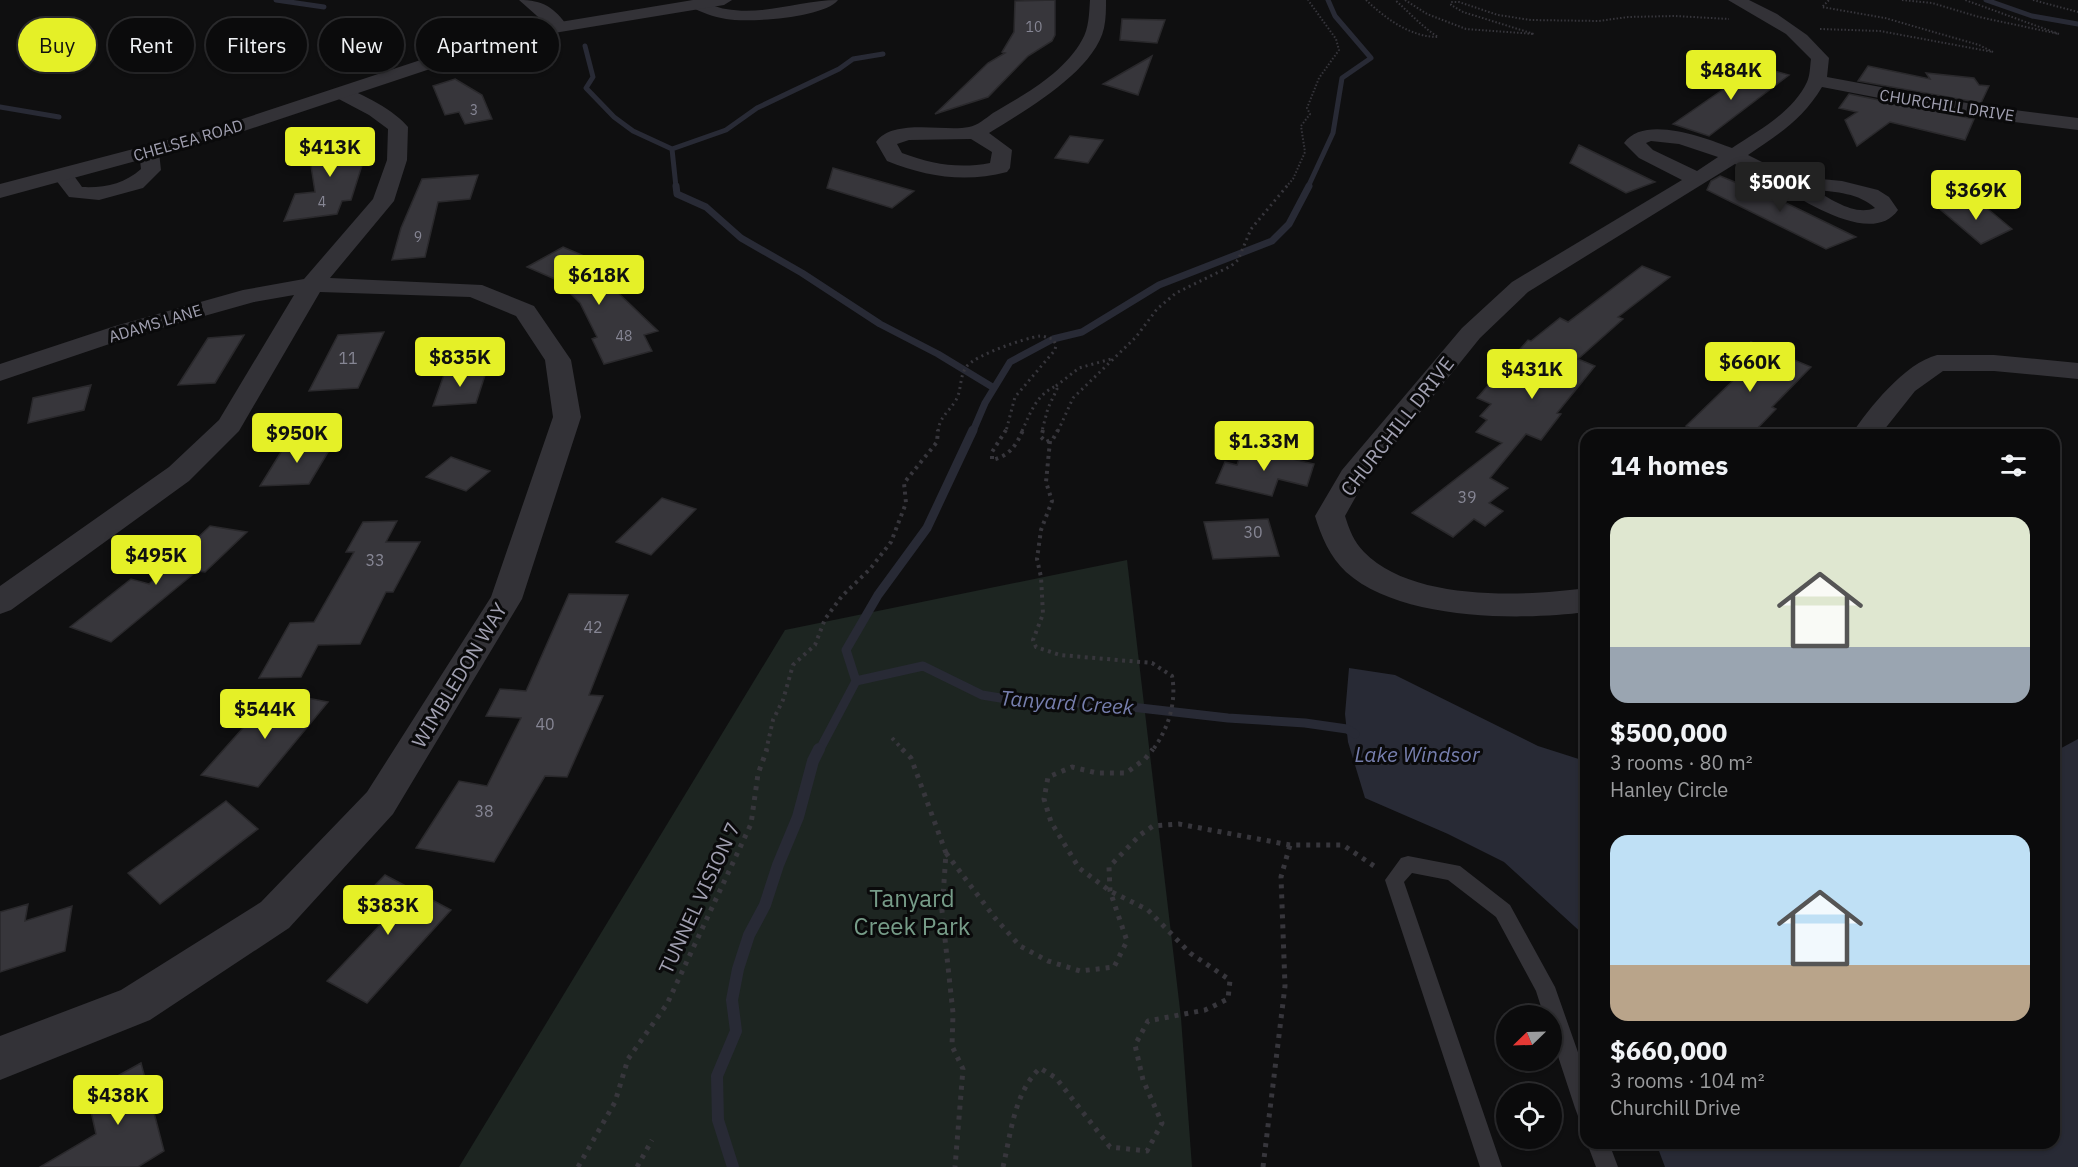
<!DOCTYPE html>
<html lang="en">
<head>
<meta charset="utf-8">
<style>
	body { margin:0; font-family:"IBM Plex Sans",sans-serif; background:#141415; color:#f1f3f6; height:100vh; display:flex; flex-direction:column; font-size:22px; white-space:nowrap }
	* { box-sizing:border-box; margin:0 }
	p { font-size:20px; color:#9a9b9d }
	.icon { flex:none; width:33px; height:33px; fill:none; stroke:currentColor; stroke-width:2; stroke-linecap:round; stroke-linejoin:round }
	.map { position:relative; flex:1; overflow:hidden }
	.drawer { position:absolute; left:1580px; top:429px; width:480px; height:720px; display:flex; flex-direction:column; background:#0b0b0c; border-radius:18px; box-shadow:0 2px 4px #0004,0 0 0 2px #2b2b2d }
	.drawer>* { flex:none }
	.banner { position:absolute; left:18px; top:18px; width:570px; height:54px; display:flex; gap:12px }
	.needle { width:39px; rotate:247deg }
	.buttons { position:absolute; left:1496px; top:1005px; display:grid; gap:12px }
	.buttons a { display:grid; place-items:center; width:66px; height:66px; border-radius:50%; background:#0b0b0c; box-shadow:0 2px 4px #0004,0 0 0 2px #2b2b2d; font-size:30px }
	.price { position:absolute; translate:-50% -51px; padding:0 14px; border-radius:6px; background:#e5f027; color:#111; font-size:20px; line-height:39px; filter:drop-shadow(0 2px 3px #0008) }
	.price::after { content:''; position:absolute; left:50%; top:36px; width:18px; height:14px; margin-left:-9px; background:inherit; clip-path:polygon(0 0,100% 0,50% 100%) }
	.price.selected { background:#222; color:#fff }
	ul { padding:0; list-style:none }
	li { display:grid; align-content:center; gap:12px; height:318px; padding:0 30px }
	li span { display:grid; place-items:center; height:186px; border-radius:18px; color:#555 }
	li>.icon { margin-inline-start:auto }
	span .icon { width:108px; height:108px; fill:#fffc; stroke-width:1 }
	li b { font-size:26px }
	h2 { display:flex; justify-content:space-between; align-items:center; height:72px; padding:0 30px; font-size:26px }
	.tag { padding:0 21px; border-radius:27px; background:#0b0b0c; box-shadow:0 2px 4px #0004,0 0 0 2px #2b2b2d; font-size:21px; line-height:54px }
	.tag.selected { background:#e5f027; color:#111 }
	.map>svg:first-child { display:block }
	.green { fill:#1d2521 }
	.water { fill:#282a35 }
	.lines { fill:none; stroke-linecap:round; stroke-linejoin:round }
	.stream-far3 { stroke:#282a35; stroke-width:5 }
	.stream-far2 { stroke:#282a35; stroke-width:7 }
	.stream-far1 { stroke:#282a35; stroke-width:9 }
	.stream { stroke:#282a35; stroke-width:12 }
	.building { fill:#37363b; stroke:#2a292c; stroke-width:1.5 }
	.path-far3 { stroke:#37363c; stroke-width:2; stroke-dasharray:1.5 2; stroke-linecap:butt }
	.path-far2 { stroke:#37363c; stroke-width:3; stroke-dasharray:2 4; stroke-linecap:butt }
	.path-far1 { stroke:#37363c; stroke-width:4; stroke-dasharray:3 4.5; stroke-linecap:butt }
	.path { stroke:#37363c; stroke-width:5; stroke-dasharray:4 6; stroke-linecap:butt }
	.service { fill:#333237; fill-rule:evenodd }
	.minor { fill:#333237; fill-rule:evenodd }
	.tertiary { fill:#333237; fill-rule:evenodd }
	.labels { text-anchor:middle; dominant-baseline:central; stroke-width:6; stroke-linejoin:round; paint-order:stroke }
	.far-number-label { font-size:14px; fill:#868694 }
	.far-street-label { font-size:16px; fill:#a1a0b1; stroke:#0a0a0b }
	.number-label { font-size:16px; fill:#868694 }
	.street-label { font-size:20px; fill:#a1a0b1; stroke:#0a0a0b }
	.water-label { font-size:21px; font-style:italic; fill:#767ead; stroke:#0a0a0b }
	.near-park-label { font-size:24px; fill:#769c88; stroke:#0a0a0b }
</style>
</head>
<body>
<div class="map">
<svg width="2078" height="1167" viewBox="0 0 2078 1167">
	<rect width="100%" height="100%" fill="#0f0f10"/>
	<!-- green -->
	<path class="green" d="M 1127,560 L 1181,1018 L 1192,1167 L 459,1167 L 785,630 Z"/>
	<!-- water -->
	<path class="water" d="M 1349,668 L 1395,675 L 1538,746 L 1585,761 L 1585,936 L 1504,862 L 1448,834 L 1365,798 L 1348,742 L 1345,714 Z
		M 2078,739 L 2078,1167 L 1665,1167 L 1656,1143 L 2054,1143 L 2054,752 Z"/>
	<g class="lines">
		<!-- stream-far3 -->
		<path class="stream-far3" d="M 276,0 L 324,7
			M 1986,0 L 2032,16 L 2078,24
			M 585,46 L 593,77 L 586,88 L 614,117 L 633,131 L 672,149 L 676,187
			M 0,107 L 59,117
			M 672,149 L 726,130 L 757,108 L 839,69 L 853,59 L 883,54
			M 1308,187 L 1333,133 L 1342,78 L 1371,58 L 1335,16 L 1328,0"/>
		<!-- stream-far2 -->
		<path class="stream-far2" d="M 676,186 L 677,194 L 706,207 L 741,238 L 802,273 L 880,324 L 938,354 L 994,388
			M 973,431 L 985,403 L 1010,362 L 1053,339 L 1082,332 L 1159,285 L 1272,241 L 1289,224 L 1309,186"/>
		<!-- stream-far1 -->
		<path class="stream-far1" d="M 856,681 L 846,650 L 878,595 L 927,528 L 973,430
			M 819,751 L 856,681 L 923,666 L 982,695 L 1031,703 L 1096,703 L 1228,718 L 1305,723 L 1347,729 L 1355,734"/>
		<!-- stream -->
		<path class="stream" d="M 733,1167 L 718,1120 L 717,1076 L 736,1031 L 732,1000 L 738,969 L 749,935 L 765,905 L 778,865 L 798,817 L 813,761 L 819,749"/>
	</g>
	<!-- building -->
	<path class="building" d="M 1055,0 L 1055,35 L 1052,41 L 1028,56 L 988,97 L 935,114 L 988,63 L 1005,53 L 1002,52 L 1014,32 L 1015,1 Z
		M 1122,19 L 1165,20 L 1157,43 L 1120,40 Z
		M 1152,56 L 1138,95 L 1103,84 Z
		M 1757,66 L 1789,75 L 1709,136 L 1673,124 Z
		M 1868,66 L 1930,79 L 1926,73 L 1974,78 L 1979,85 L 1989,86 L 1981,103 L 1858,81 Z
		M 455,79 L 482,95 L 492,119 L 465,124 L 459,112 L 445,115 L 433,86 Z
		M 1849,94 L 1974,119 L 1965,140 L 1890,122 L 1857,146 L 1845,120 L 1857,112 L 1839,108 Z
		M 349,134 L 351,144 L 370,140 L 351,200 L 342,201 L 337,214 L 284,221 L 295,194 L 315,192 L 310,159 L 318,140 Z
		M 1070,136 L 1103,140 L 1088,163 L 1055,158 Z
		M 1579,145 L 1655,182 L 1626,193 L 1570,163 Z
		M 833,168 L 914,191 L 892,208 L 827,188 Z
		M 478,175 L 470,199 L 438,202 L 425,257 L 392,260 L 401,228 L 422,179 Z
		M 1720,176 L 1784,202 L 1856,237 L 1826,249 L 1707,190 L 1711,181 Z
		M 1935,205 L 1983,205 L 2012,229 L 1981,244 Z
		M 563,247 L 598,262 L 590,266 L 658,331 L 644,335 L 652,351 L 604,364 L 592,339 L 597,337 L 580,303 L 557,280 L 527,267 Z
		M 1642,266 L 1670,277 L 1618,317 L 1623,319 L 1578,359 L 1595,366 L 1557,413 L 1561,414 L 1541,440 L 1526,434 L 1490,478 L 1508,488 L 1489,503 L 1503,511 L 1485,526 L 1474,519 L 1453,537 L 1412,513 L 1502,443 L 1476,432 L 1487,420 L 1480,416 L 1491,404 L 1477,398 L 1528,340 L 1531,341 L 1560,318 L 1568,322 Z
		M 384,332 L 358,388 L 309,391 L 338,335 Z
		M 244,335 L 215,383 L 178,385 L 208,338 Z
		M 1751,342 L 1811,367 L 1772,407 L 1776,409 L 1751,435 L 1706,435 L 1686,426 L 1745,369 L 1729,363 Z
		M 487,369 L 476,403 L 433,406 L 445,372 Z
		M 91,385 L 84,410 L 28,423 L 33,398 Z
		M 334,442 L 309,484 L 260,486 L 286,444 Z
		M 1243,448 L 1314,464 L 1307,486 L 1278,479 L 1272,496 L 1216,483 L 1225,462 L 1237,465 Z
		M 451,457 L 490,471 L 466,491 L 426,477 Z
		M 662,498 L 696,509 L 651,555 L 616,542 Z
		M 1268,519 L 1279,556 L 1213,559 L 1204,522 Z
		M 397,521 L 386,542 L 420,542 L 393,592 L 386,592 L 360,644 L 318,645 L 301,677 L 259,678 L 290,623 L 314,622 L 354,552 L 346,552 L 363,522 Z
		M 210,526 L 247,532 L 205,572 L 197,571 L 111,642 L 70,627 L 131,579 L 149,584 Z
		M 569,594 L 628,595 L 589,695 L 603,696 L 567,777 L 545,776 L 494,862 L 416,848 L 459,781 L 487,786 L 521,718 L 486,716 L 500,689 L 526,691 Z
		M 275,692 L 328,702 L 258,787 L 201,775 Z
		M 226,801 L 258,829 L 160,904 L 128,873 Z
		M 385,875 L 451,910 L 367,1003 L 327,981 L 380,925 L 352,909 Z
		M 28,904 L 25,921 L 72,906 L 65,951 L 0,972 L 0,912 Z
		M 141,1063 L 164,1151 L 138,1167 L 40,1167 L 96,1134 L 87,1093 Z"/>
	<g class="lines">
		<!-- path-far3 -->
		<path class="path-far3" d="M 1366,0 C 1385,18 1410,37 1438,37 C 1421,26 1410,13 1395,0
			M 1405,0 L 1427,14 L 1466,29 L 1534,34 L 1463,12 L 1451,5 L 1451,2 L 1459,2 L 1498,15 L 1531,20 L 1599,21 L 1628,17 L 1675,16 L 1729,19
			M 1902,0 L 1932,3 L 1979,17 L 2059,34 L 1965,0
			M 2033,0 L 2078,12
			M 1820,29 L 1880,31 L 1993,52 L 1979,45 L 1885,18 L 1822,7 L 1829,0
			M 1286,187 L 1293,179 L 1305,152 L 1301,126 L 1310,114 L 1307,108 L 1319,78 L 1339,50 L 1336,39 L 1308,0"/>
		<!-- path-far2 -->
		<path class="path-far2" d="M 1056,386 L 1079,368 L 1111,359
			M 938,431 C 940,416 949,412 956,400 C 962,390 959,376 967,366 C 976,355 1025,338 1040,336 C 1044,336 1048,338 1053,339 L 1056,345 L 1055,350 L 1015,397 L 1006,431
			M 1022,431 C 1031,412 1036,395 1056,386 L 1057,389 L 1048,408 L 1042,431
			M 1058,431 L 1073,398 L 1136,337 L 1157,309 L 1176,293 L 1231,266 L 1238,260 L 1251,229 L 1287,186"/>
		<!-- path-far1 -->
		<path class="path-far1" d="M 1006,430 L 992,452 L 992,460 C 1009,456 1016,446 1023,430
			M 1043,430 L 1041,437 L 1046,442 L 1053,439 L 1058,430
			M 1050,441 L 1046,482 L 1052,501 L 1041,530 L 1037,559 L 1041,577 L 1043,614 L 1033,640 L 1036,647 L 1060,655 L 1152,663 L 1172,676 C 1177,702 1168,730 1152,751
			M 892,738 L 904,751
			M 766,751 L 773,720 L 783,700 L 793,665 L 815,645 L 825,619 L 842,596 L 870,569 L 891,542 L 906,503 L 904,483 L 937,442 L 938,430"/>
		<!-- path -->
		<path class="path" d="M 902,749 L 911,758 L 946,853 L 942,911 L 953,1013 L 952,1046 L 963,1069 L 955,1167
			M 946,853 L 995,918 L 1020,946 L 1048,961 L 1080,971 L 1114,967 L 1127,941 L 1110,891 L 1109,867 L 1140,835 L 1153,826 L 1179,824 L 1290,845 L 1343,845 L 1377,868
			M 578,1167 L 615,1102 L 628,1059 L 667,1004 L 751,824 L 758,774 L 767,749
			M 637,1167 L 652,1140
			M 1003,1167 C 1011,1133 1014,1093 1040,1068 L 1056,1078 L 1110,1147 L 1147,1151 L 1162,1123 L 1143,1080 L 1135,1045 L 1148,1021 L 1205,1010 L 1228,999 L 1230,980 L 1190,953 L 1148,910 L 1110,891 L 1079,868 L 1051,822 L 1044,799 L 1048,777 L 1072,767 L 1097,773 L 1126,773 L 1145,759 L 1153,749
			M 1263,1167 L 1285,986 L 1281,877 L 1290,845"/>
		<!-- service -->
		<path class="service" d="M 1408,856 L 1460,866 L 1510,905 L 1555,987 L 1586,1075 L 1586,1119 L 1578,1116 L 1575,1108 L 1551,1035 L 1551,1016 L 1544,1016 L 1536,991 L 1496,917 L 1448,880 L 1412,873 L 1404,882 L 1502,1167 L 1480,1167 L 1385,880 L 1401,858 Z
			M 1587,1143 L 1609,1143 L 1618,1167 L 1596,1167 Z"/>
		<!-- minor -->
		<path class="minor" d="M 519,0 C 543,0 554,7 568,27 L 566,31 L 554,31 Z
			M 699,0 C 708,3 717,8 726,9 C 764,16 801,0 838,0 C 824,18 748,23 726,19 C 713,17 702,12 690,7 L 688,4 L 690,1 Z
			M 1090,0 L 1106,0 C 1106,9 1106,19 1104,28 C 1094,72 1024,111 989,133 L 1012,150 L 1010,168 L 1007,172 C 965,183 927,177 887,161 L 876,142 C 893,118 945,132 969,127 C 977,126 986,118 993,113 C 1024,95 1064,73 1082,40 C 1089,28 1089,14 1090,0 ZM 971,139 L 992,152 L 990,163 C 958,169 932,164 902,153 L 897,144 L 909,140 Z
			M 1728,0 L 1749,0 L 1777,14 L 1807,35 L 1829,58 L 1827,77 L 1983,106 L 2078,118 L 2078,130 L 1983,118 L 1822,87 C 1803,119 1778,135 1748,155 L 1790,176 L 1842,181 L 1878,190 L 1889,197 L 1898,210 C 1873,246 1806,202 1780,187 C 1766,179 1750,172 1735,164 L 1528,292 L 1480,338 L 1364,482 L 1345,516 C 1349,529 1354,542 1364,552 C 1411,601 1523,597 1586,588 L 1586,612 C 1518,621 1399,620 1346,572 C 1330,557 1321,536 1315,516 L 1342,470 L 1462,328 L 1512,282 L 1682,180 L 1639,158 L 1624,143 C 1644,114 1706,138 1732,148 C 1758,131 1793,112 1807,82 C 1810,76 1810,66 1811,59 L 1786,34 ZM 1651,141 L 1679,144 L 1718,157 L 1697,171 L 1653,150 L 1646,143 ZM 1815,190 C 1836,192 1859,193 1875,208 C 1855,216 1832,200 1815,190 Z
			M 342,87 C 360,92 397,112 408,127 L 407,160 L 394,201 L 330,278 L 482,285 L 534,306 L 571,360 L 581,417 L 522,599 L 393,814 L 289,928 L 150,1020 L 0,1080 L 0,1036 L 121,990 L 261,902 L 367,792 L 491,597 L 553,417 L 545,360 L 516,316 L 470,297 L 320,292 L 239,431 L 189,481 L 11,610 L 0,614 L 0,586 L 169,467 L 219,420 L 294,295 L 254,302 L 133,336 L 0,381 L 0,364 L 115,326 L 243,290 L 304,279 L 373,199 L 387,160 L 388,129 L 369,115 L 335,97 L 333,93 L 335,89 Z
			M 149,146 L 156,148 L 159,152 L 161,170 L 143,188 L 99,200 L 69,197 L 52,175 L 55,171 C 70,167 74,176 82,187 C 105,188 124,184 141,169 L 139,152 L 142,148 Z
			M 1937,355 L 1994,355 L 2078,363 L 2078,379 L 1994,371 L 1943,371 L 1915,391 L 1880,435 L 1851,435 C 1869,408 1905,363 1937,355 Z"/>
		<!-- tertiary -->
		<path class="tertiary" d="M 693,0 L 732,0 L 724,5 L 560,32 L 484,51 L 235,134 L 0,198 L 0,184 L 221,126 L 472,43 L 560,22 Z"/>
	</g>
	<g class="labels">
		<!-- far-number labels -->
		<g class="far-number-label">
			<text x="1034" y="27">10</text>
			<text x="474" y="110">3</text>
			<text x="322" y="202">4</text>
			<text x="418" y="237">9</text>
			<text x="624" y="336">48</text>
		</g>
		<!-- far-street labels -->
		<g class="far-street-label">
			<text transform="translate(1947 105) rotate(9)">CHURCHILL DRIVE</text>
			<text transform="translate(188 140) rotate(-16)">CHELSEA ROAD</text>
			<text transform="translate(155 323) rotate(-17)">ADAMS LANE</text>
		</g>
		<!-- number labels -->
		<g class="number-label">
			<text x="348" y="358">11</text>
			<text x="1467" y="497">39</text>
			<text x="1253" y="532">30</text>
			<text x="375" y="560">33</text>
			<text x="593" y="627">42</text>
			<text x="545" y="724">40</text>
			<text x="484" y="811">38</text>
		</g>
		<!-- street labels -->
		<g class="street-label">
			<text transform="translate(1397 426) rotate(-52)">CHURCHILL DRIVE</text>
			<text transform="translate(459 675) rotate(-59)">WIMBLEDON WAY</text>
			<text transform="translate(699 898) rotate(-65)">TUNNEL VISION 7</text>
		</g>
		<!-- water labels -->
		<g class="water-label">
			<text transform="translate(1067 702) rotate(4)">Tanyard Creek</text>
			<text x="1417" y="754">Lake Windsor</text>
		</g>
		<!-- near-park labels -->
		<g class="near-park-label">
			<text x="912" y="898">Tanyard<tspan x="912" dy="28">Creek Park</tspan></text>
		</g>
	</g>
</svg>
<div class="buttons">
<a><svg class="needle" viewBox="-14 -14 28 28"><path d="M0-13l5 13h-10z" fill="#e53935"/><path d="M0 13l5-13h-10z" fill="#9a9b9d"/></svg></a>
<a><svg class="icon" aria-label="locate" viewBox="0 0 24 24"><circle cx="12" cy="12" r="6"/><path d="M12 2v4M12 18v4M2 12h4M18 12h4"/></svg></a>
</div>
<b class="price" style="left:1731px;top:101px">$484K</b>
<b class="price" style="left:330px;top:178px">$413K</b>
<b class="price selected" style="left:1780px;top:213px">$500K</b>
<b class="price" style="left:1976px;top:221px">$369K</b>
<b class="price" style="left:599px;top:306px">$618K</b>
<b class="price" style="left:460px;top:388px">$835K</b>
<b class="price" style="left:1750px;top:393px">$660K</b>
<b class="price" style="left:1532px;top:400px">$431K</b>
<b class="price" style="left:297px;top:464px">$950K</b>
<b class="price" style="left:1264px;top:472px">$1.33M</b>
<b class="price" style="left:156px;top:586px">$495K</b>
<b class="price" style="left:265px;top:740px">$544K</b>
<b class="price" style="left:388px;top:936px">$383K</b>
<b class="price" style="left:118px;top:1126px">$438K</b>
<div class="banner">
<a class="tag selected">Buy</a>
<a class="tag">Rent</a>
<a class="tag">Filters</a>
<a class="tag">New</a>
<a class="tag">Apartment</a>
</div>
<section class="drawer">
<h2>14 homes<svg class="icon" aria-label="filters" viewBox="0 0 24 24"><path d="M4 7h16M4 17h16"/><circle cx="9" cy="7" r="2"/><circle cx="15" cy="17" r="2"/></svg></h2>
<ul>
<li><span style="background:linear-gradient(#dfe7d0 70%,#9aa5b1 0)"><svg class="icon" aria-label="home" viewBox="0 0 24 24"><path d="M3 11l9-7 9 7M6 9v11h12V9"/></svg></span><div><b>$500,000</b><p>3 rooms · 80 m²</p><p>Hanley Circle</p></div></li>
<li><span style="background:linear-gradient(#bfe0f5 70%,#b9a48a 0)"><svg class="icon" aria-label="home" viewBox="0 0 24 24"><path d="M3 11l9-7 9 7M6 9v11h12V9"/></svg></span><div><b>$660,000</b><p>3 rooms · 104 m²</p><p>Churchill Drive</p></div></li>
</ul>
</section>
</div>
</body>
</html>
